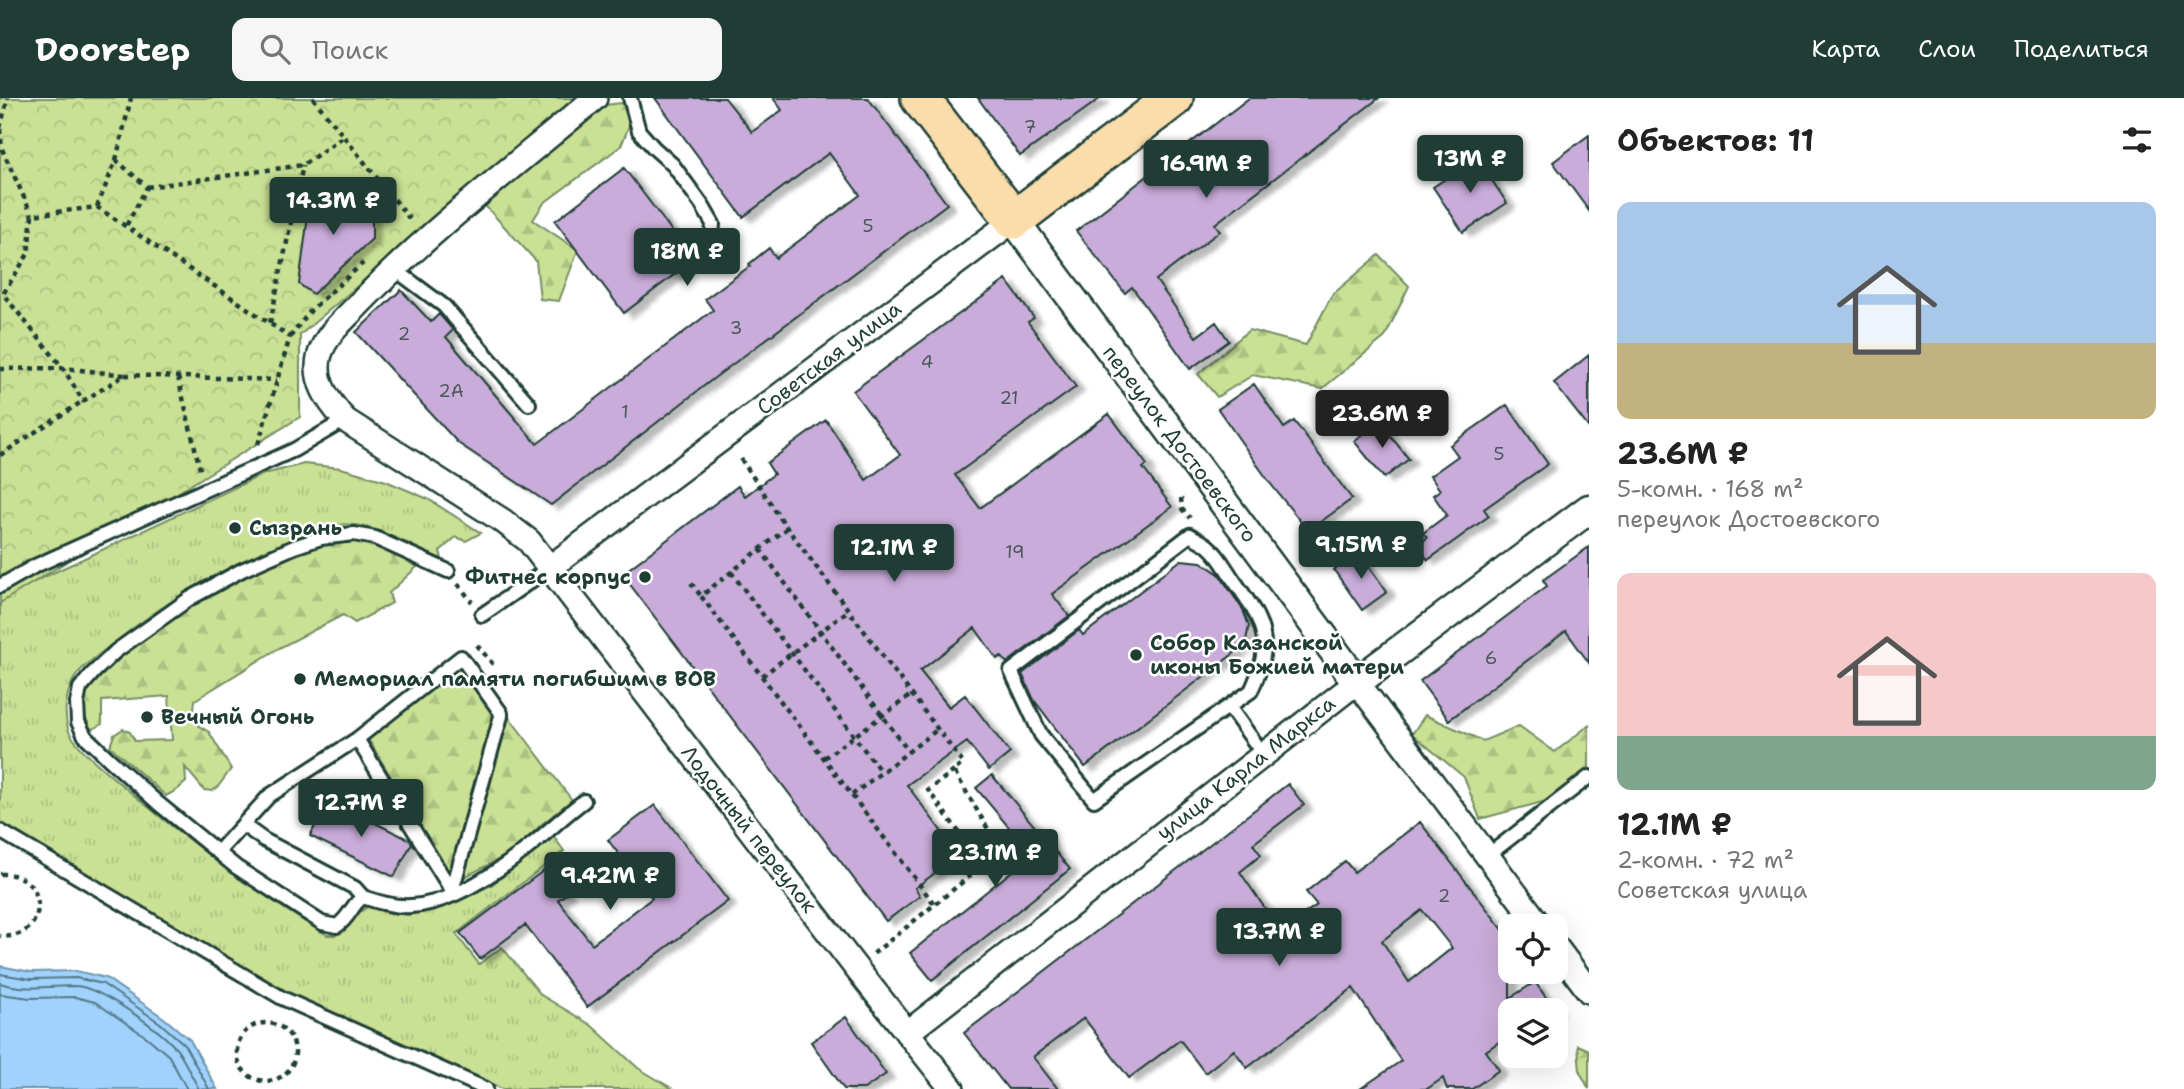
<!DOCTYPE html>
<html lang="ru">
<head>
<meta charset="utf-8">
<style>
	body { margin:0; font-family:"Shantell Sans",sans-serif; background:#f6f6f6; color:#222; height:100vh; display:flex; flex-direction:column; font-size:26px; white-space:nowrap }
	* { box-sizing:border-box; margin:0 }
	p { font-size:23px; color:#767676 }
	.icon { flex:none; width:38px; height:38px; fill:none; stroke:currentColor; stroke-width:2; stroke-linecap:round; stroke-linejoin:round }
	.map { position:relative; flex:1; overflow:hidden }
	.panel { display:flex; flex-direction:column; background:#fff; width:595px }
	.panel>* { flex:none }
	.fabs { position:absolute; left:1498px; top:816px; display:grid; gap:14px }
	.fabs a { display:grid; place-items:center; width:70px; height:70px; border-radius:14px; background:#fff; box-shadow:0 7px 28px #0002; font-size:35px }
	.price { position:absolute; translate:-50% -60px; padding:0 16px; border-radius:7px; background:#1f3d34; color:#fff; font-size:23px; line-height:46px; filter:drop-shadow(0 2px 4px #0008) }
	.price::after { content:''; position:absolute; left:50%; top:42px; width:21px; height:16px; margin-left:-10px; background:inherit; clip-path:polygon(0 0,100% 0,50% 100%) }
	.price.on { background:#222; color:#fff }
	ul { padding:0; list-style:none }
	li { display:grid; align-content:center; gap:14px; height:371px; padding:0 28px }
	li span { display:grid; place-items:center; height:217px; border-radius:14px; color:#555 }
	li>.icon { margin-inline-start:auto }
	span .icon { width:126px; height:126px; fill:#fffc; stroke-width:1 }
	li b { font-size:30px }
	h2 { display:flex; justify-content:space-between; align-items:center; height:84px; padding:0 28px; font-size:30px }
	header { display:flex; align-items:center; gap:42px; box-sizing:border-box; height:98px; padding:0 35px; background:#1f3d34; color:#fff }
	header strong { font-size:33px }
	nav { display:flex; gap:38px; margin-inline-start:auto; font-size:24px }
	.search { width:490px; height:63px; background:#f6f6f6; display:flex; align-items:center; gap:18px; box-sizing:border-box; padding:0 24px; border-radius:14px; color:#767676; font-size:26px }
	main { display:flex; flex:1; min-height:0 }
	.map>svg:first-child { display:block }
	.grass { fill:url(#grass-tufts); stroke:#748e64; stroke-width:2 }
	.forest { fill:url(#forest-firs); stroke:#748e64; stroke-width:2 }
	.park { fill:url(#park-crowns); stroke:#748e64; stroke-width:2 }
	.water { fill:#a1d2fe; stroke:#6d96ad; stroke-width:2 }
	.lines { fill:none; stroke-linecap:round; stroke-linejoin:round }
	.shore { stroke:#537985; stroke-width:2 }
	.building { fill:#c9acd9; stroke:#1f3d34; stroke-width:2; fill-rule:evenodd; filter:url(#shadow) }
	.service-casing { stroke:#1f3d34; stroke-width:18 }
	.minor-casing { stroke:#1f3d34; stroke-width:28 }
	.tertiary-casing { stroke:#1f3d34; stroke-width:33 }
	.primary-casing { stroke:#1f3d34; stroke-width:42 }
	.path { stroke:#1f3d34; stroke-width:4.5; stroke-dasharray:5 5; stroke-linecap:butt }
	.service { stroke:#fff; stroke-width:12 }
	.minor { stroke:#fff; stroke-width:23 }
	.tertiary { stroke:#fff; stroke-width:28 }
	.primary { stroke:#faddab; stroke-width:37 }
	.poi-dot { fill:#1f3d34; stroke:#fff; stroke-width:2.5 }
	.labels { text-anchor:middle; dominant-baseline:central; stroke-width:5; stroke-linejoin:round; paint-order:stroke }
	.number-label { font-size:18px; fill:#4a595d }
	.street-label { font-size:21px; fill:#1f3d34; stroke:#fff }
	.poi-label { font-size:21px; font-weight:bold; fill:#1f3d34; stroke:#fff; text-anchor:start }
</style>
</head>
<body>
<header>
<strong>Doorstep</strong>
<div class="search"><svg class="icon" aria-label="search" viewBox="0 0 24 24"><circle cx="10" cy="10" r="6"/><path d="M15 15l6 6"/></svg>Поиск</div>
<nav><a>Карта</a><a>Слои</a><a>Поделиться</a></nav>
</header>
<main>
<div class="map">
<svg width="1589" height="991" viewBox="0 0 1589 991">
	<defs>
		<pattern id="grass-tufts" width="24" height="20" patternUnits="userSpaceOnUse" patternTransform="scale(1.75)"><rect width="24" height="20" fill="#cae095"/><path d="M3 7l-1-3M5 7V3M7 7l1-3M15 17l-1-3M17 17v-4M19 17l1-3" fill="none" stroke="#adc181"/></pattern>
		<pattern id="forest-firs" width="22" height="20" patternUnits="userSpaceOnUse" patternTransform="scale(1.75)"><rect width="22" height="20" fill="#cae095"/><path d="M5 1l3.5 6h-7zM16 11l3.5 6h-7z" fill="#adc181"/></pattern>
		<pattern id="park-crowns" width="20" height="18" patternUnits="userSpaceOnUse" patternTransform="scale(1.75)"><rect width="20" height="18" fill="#cae095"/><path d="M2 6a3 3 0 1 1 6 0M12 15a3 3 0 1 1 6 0" fill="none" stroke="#adc181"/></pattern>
		<filter id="shadow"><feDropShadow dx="8" dy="4.5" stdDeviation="2" flood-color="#0004"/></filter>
	</defs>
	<rect width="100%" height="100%" fill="#fff"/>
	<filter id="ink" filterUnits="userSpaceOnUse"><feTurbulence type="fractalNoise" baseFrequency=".0143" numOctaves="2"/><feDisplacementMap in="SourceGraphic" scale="14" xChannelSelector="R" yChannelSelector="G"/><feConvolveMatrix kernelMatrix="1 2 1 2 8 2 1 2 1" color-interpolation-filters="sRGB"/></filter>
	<g filter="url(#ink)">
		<!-- grass -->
		<path class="grass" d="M 304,366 L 341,370 L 386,383 L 428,401 L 481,435 L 466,443 L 456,439 L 440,453 L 442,461 C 409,449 375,423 337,427 C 322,429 306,436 292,442 C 227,466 169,501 114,545 C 102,554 88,564 78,575 C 66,591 63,612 68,631 C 74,648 108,675 123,688 C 188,743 254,794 327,837 L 336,837 L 357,816 L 369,808 L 390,815 L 409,817 L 439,810 L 490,788 L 554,739 L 564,753 L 456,836 L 479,866 L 502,849 L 541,897 L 591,927 L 638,970 L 673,991 L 502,991 L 289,899 L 0,726 L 0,501 L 42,480 L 264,376 Z"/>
		<!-- forest -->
		<path class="forest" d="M 621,5 L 634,15 L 621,48 L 544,105 L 533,122 L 578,152 L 559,203 L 540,201 L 536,163 L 479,101 L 597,8 Z
			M 1379,157 L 1409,188 L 1385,239 L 1322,291 L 1253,277 L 1217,299 L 1198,276 L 1249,232 L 1306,247 L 1332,197 Z
			M 351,441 L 378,446 L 418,468 L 389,495 L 392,505 L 355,525 L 343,517 L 279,550 L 195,602 L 194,611 L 199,628 L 209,634 L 231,671 L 217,690 L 212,693 L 204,692 L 185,669 L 186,684 L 177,692 L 166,698 L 110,648 L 114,637 L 123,631 L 130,634 L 135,643 L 172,642 L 169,598 L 102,603 L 102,626 L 93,631 L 90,629 C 84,619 81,605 85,593 C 97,565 204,497 234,480 C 257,468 284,458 308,449 C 321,444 337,443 351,441 Z
			M 460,567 L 497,616 L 452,774 L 447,772 L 368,641 Z
			M 1425,617 L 1483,643 L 1519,628 L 1555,654 L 1589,627 L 1589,674 L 1546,703 L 1480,721 L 1464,679 L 1412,636 Z
			M 509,619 L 572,702 L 542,726 L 511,755 L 465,779 L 462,778 Z
			M 1578,947 L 1589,952 L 1589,991 L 1580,974 Z"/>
		<!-- park -->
		<path class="park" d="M 0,0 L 578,0 L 300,237 L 300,319 L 0,505 Z"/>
		<!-- water -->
		<path class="water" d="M 0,868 L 31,874 L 76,873 L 106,880 L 164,920 L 190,942 L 217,991 L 0,991 Z"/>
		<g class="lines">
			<!-- shore -->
			<path class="shore" d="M 0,876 L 31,881 L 76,880 L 103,886 L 160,925 L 184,946 L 209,991
				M 0,885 C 25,893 50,888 75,888 C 100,889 163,933 178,953 C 186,965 192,979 199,991
				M 0,896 L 30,900 L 75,899 L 95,904 L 148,940 L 169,958 L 187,991"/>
		</g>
		<!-- building -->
		<path class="building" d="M 655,0 L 725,0 L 752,34 L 782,12 L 773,0 L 868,0 L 947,106 L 713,281 L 551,407 L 458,345 L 356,234 L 401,192 L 431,224 L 439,216 L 453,232 L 446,239 L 537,346 L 713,212 L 705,201 L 750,168 L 749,166 L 769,150 L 776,160 L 860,97 L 829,55 L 743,119 Z
			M 978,0 L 1101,0 L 1020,58 Z
			M 1249,0 L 1379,0 L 1215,126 L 1220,133 L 1156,182 L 1196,239 L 1216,224 L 1229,243 L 1190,271 L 1132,189 L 1125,195 L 1076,133 Z
			M 1589,37 L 1589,113 L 1553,64 Z
			M 1477,60 L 1507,105 L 1463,134 L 1433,89 Z
			M 624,70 L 684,149 L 669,160 L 679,173 L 624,215 L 555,123 Z
			M 327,93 L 372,110 L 372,141 L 313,196 L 299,186 L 311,95 Z
			M 1006,182 L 1034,220 L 1028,224 L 1076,289 L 955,377 L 980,410 L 1109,316 L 1147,367 L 1143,370 L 1172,409 L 1052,496 L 1069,518 L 1007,565 L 1001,558 L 997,561 L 975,530 L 920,573 L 949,609 L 965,597 L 1010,655 L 989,672 L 967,644 L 907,687 L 959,757 L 915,790 L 920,798 L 886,823 L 622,476 L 738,388 L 745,398 L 774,376 L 767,365 L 826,322 L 866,382 L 900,357 L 853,293 Z
			M 1589,257 L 1589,330 L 1554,285 Z
			M 1254,286 L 1284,330 L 1294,323 L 1352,401 L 1308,433 L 1270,385 L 1218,311 Z
			M 1507,307 L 1548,366 L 1484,411 L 1489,418 L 1428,462 L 1417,447 L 1427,440 L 1423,435 L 1447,417 L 1433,397 L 1440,392 L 1430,378 L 1458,358 L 1450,347 Z
			M 1379,324 L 1409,361 L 1384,380 L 1354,343 Z
			M 1589,449 L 1589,565 L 1566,533 L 1449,622 L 1420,583 L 1547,488 L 1543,482 Z
			M 1359,454 L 1387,494 L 1362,512 L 1334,472 Z
			M 1181,462 L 1201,464 L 1219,476 L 1243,512 L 1249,528 L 1245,547 L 1085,669 L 1034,602 L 1022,576 L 1079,532 L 1083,537 Z
			M 992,677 L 1070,771 L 932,882 L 910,855 L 1032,757 L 976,690 Z
			M 1288,686 L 1304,707 L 1253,746 L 1261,757 L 1240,774 L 1280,832 L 1317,807 L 1306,794 L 1345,763 L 1354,774 L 1420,724 L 1510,841 L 1510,900 L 1535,884 L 1555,912 L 1510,912 L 1510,936 L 1486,953 L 1499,972 L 1472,991 L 1447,991 L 1443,980 L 1427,991 L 1360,991 L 1401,963 L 1353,890 L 1247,970 L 1234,952 L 1205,975 L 1180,942 L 1129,980 L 1084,920 L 1033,959 L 1058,991 L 1008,991 L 964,935 ZM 1422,812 L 1452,850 L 1409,884 L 1382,843 Z
			M 328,702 L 410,742 L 412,745 L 394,779 L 310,738 Z
			M 655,707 L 728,803 L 587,909 L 525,827 L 480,861 L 460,835 L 547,770 L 567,795 L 558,802 L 592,846 L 652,800 L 608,742 Z
			M 846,919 L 886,976 L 864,991 L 844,991 L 811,944 Z"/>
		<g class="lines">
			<!-- service casing -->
			<g class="service-casing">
				<path id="service" d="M 630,0 L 639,33 L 654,50 L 673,67 L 702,107 L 713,126 L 711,151
					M 393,170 L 444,208 L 529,306
					M 1190,437 C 1196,441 1204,444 1209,449 C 1219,457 1227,473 1235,484 C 1265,526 1274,544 1251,593 L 1094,702 L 1041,637 L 1011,573 Z
					M 448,473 L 375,440 L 354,436 L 321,440 L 294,449 L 242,472 L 189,501 L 116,553 L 93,575 L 80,590 L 77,605 L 78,624 L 85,638 L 109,661 L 159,706 L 236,769 L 322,825 L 337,828 C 351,818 351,807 363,799 C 378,804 394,809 411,808 C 453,806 502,771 534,745 C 551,731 566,716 584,703
					M 0,488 L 35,468 L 294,352 L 345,322
					M 482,517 L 548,471
					M 1230,610 L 1263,656
					M 357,641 L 452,793
					M 243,727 L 264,742 L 355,790 L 363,799
					M 0,733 L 282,900 L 486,991
					M 218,754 L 269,698 L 357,641 L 461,559 L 501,615 L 501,618 L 452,793 L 453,796
					M 1487,758 L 1589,679"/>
			</g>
			<!-- minor casing -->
			<g class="minor-casing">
				<path id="minor" d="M 595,0 C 516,67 431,131 359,206 C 345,221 327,235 320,256 C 312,282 329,304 345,322 L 503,423 L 529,443 L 856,870 L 952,991
					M 548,471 L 1014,122
					M 1556,849 L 1589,893
					M 907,935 L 1357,584 L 1540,828"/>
			</g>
			<!-- tertiary casing -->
			<g class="tertiary-casing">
				<path id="tertiary" d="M 1014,122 L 1357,584 L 1589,411"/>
			</g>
			<!-- primary casing -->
			<g class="primary-casing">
				<path id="primary" d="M 920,0 L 1014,122 L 1174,0"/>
			</g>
			<!-- path -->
			<path class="path" d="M 313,0 L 413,125
				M 0,30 L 8,0
				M 0,31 L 2,51 L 32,117
				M 116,62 L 131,0
				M 147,89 L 303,67 L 344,38
				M 97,109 L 116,62 L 147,89 L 126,128
				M 270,225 L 303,67
				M 290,239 L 311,212 L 363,165
				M 0,271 L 63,270 L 125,277 L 83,303 L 63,270 L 3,196 L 28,156 L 32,117 L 97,109 L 290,239 L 257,350
				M 125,277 L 277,282
				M 178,279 L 201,375
				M 0,357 L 83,303
				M 741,361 L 787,430 L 963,665 L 954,673 L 1001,753 L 873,856
				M 1181,400 L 1182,411 L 1190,420
				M 787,430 L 701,498 L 935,807
				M 760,451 L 909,654
				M 731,474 L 881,674
				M 691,485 L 701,498
				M 458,486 L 472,504
				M 477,547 L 496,570
				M 762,578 L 849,512
				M 824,660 L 911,597
				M 954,673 L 928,692 L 983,767
				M 852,697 L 938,631
				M 0,776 C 52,774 49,844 0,838
				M237 954a29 29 0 1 1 58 0a29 29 0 1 1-58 0Z"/>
			<!-- service -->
			<use href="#service" class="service"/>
			<!-- minor -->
			<use href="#minor" class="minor"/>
			<!-- tertiary -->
			<use href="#tertiary" class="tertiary"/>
			<!-- primary -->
			<use href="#primary" class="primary"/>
		</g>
	</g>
	<!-- markers -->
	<g class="poi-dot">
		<circle cx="235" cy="430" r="7"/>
		<circle cx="645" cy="479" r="7"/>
		<circle cx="1136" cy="557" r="7"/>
		<circle cx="300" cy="581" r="7"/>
		<circle cx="147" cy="619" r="7"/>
	</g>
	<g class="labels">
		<!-- number labels -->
		<g class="number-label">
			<text x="1030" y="29">7</text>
			<text x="868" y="128">5</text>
			<text x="736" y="230">3</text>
			<text x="404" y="236">2</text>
			<text x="927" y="264">4</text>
			<text x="451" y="293">2А</text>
			<text x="1009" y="300">21</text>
			<text x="625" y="314">1</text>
			<text x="1499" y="356">5</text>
			<text x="1015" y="454">19</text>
			<text x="1491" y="560">6</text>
			<text x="1444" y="798">2</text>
		</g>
		<!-- street labels -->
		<g class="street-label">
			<text transform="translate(829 260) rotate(-37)">Советская улица</text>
			<text transform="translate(1180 346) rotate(53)">переулок Достоевского</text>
			<text transform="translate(1246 670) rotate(-38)">улица Карла Маркса</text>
			<text transform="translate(749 731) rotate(52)">Лодочный переулок</text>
		</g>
		<!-- poi labels -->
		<g class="poi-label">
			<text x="249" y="430">Сызрань</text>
			<text x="631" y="479" text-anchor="end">Фитнес корпус</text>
			<text x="1150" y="545">Собор Казанской<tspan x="1150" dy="24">иконы Божией матери</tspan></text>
			<text x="314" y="581">Мемориал памяти погибшим в ВОВ</text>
			<text x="161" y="619">Вечный Огонь</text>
		</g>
	</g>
</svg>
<div class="fabs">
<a><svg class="icon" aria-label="locate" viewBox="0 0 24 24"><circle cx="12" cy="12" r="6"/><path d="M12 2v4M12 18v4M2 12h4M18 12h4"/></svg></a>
<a><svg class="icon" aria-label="layers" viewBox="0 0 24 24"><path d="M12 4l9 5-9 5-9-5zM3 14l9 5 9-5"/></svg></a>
</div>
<b class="price" style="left:1470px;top:97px">13M ₽</b>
<b class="price" style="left:1206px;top:102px">16.9M ₽</b>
<b class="price" style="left:333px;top:139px">14.3M ₽</b>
<b class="price" style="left:687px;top:190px">18M ₽</b>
<b class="price on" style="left:1382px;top:352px">23.6M ₽</b>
<b class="price" style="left:1361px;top:483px">9.15M ₽</b>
<b class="price" style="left:894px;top:486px">12.1M ₽</b>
<b class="price" style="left:361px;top:741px">12.7M ₽</b>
<b class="price" style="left:995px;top:791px">23.1M ₽</b>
<b class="price" style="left:610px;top:814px">9.42M ₽</b>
<b class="price" style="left:1279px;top:870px">13.7M ₽</b>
</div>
<section class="panel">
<h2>Объектов: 11<svg class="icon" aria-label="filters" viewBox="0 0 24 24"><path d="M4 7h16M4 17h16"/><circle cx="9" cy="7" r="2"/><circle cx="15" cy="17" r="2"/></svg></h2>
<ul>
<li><span style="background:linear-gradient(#a9c7e8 65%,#c2b280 0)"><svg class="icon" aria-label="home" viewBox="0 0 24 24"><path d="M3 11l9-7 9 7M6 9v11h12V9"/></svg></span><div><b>23.6M ₽</b><p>5-комн. · 168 m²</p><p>переулок Достоевского</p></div></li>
<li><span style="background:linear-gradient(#f6c9c9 75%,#7fa58c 0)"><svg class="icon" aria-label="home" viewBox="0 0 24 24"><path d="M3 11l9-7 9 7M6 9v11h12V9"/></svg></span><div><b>12.1M ₽</b><p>2-комн. · 72 m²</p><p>Советская улица</p></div></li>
</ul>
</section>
</main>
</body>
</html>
